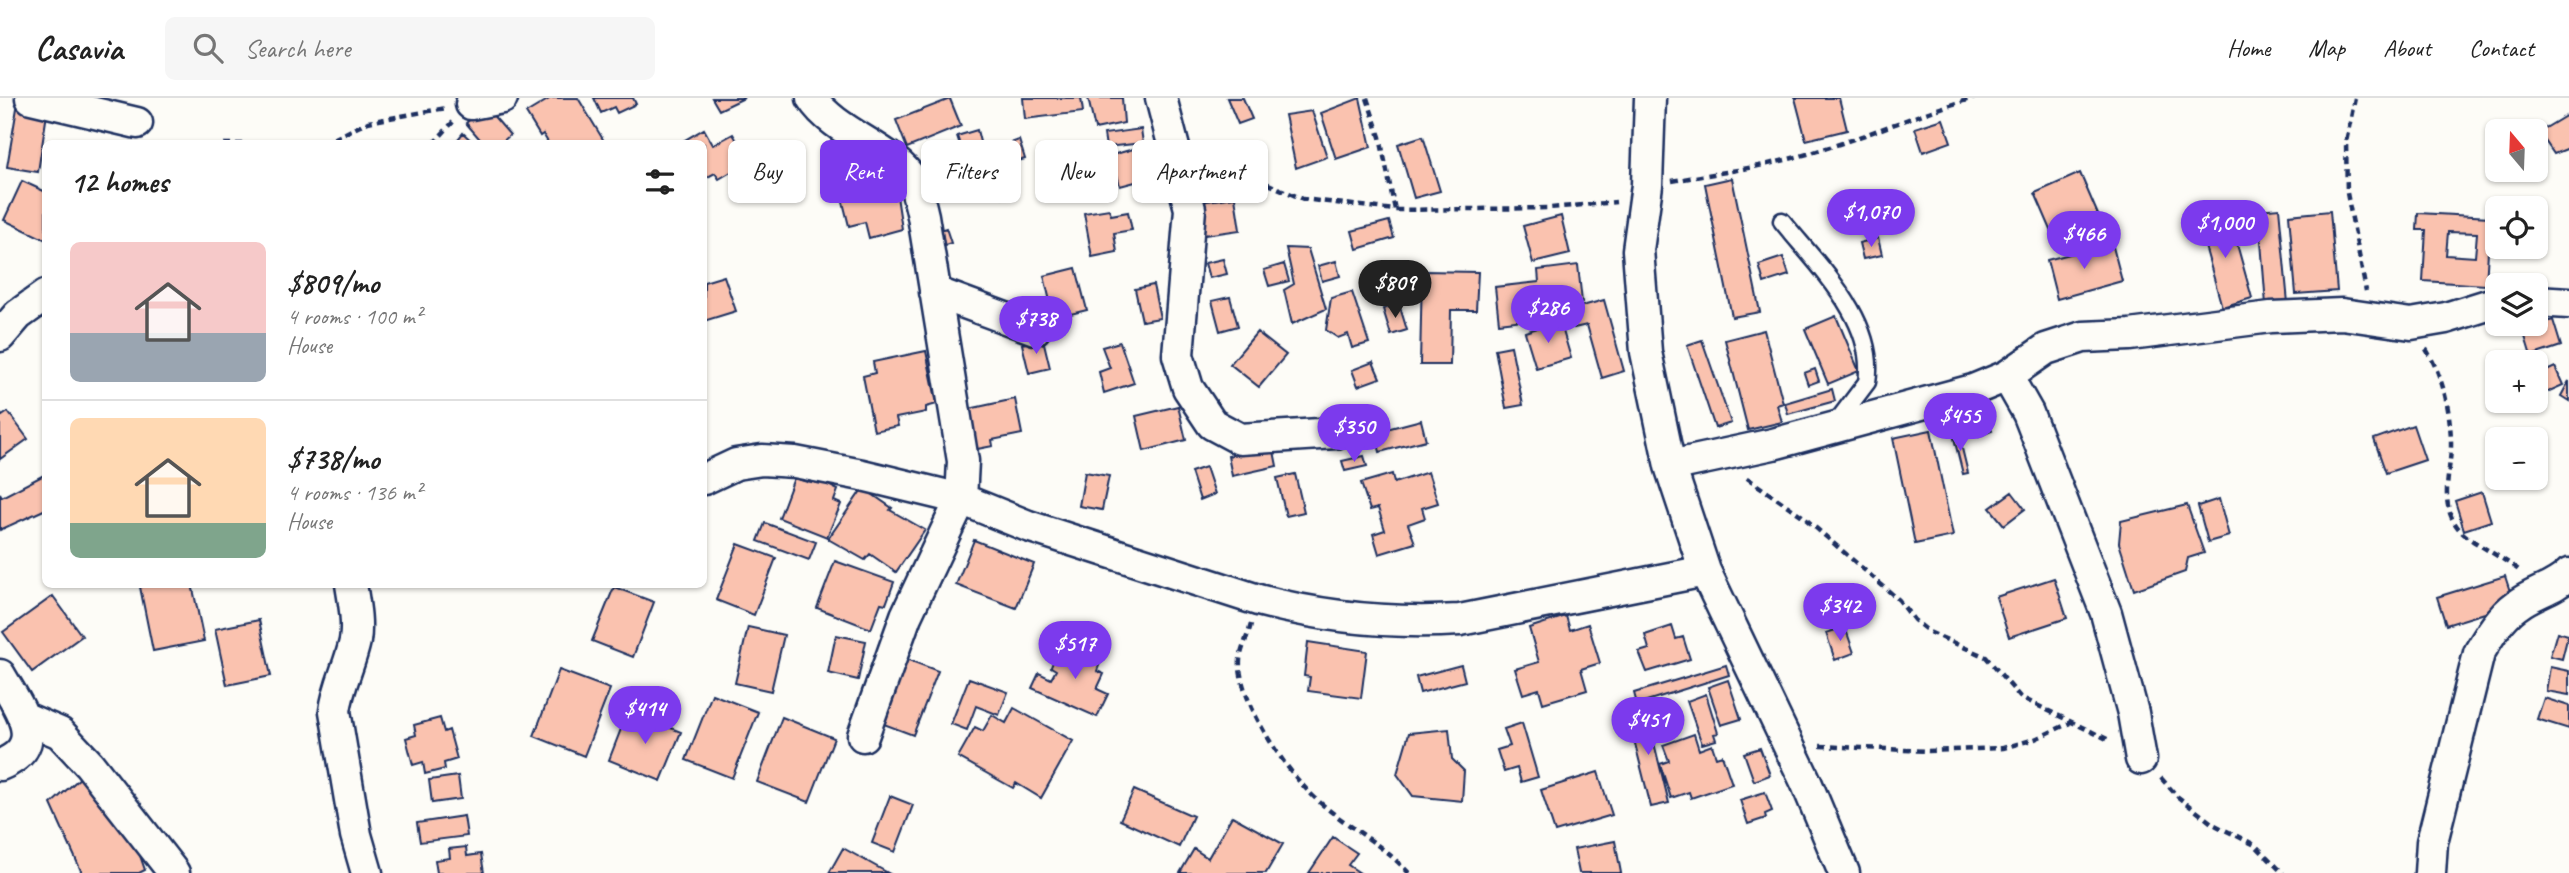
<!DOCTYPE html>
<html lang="en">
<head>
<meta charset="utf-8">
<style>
	body { margin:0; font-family:Caveat,sans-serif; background:#f6f6f6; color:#222; height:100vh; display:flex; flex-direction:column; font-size:26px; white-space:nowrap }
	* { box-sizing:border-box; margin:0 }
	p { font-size:23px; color:#767676 }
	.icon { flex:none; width:38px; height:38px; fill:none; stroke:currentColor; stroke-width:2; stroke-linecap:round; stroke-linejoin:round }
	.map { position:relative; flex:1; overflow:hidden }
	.drawer { position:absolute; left:42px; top:42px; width:665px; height:448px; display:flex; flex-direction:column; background:#fff; border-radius:10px; box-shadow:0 2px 5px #0004 }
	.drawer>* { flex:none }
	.hud { position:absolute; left:728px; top:42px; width:665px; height:63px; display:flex; gap:14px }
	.needle { width:46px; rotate:341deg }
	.controls { position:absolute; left:2485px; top:21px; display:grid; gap:14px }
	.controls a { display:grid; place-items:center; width:63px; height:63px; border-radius:10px; background:#fff; box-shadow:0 2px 5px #0004; font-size:35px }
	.price { position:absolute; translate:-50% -60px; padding:0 16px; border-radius:24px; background:#7c3aed; color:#fff; font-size:23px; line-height:46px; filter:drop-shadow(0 2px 4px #0008) }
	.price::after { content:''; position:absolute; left:50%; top:42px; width:21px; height:16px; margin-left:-10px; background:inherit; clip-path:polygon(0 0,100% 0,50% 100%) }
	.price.active { background:#222; color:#fff }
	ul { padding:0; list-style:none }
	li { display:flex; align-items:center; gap:21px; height:175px; padding:0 28px }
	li+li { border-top:2px solid #e0e0e0 }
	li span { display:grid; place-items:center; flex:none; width:196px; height:140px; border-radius:10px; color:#555 }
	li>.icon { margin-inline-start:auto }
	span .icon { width:84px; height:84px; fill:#fffc; stroke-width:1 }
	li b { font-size:30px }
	h2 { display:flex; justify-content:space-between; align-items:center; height:84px; padding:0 28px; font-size:30px }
	.tag { padding:0 24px; border-radius:10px; background:#fff; box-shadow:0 2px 5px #0004; font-size:24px; line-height:63px }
	.tag.active { background:#7c3aed; color:#fff }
	header { display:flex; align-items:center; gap:42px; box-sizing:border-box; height:98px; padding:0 35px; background:#fff; border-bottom:2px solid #e0e0e0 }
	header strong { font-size:33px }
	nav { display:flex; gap:38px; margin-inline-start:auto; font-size:24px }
	.search { width:490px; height:63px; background:#f6f6f6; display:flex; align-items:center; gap:18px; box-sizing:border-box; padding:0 24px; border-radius:10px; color:#767676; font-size:26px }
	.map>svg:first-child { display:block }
	.building { fill:#fac2af; stroke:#1b2f5e; stroke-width:2; fill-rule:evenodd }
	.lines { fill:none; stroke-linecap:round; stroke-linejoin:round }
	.service-casing { stroke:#1b2f5e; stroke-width:21 }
	.minor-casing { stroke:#1b2f5e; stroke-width:35 }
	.path { stroke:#1b2f5e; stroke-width:4.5; stroke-dasharray:7 5; stroke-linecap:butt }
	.service { stroke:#fdfcf7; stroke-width:16 }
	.minor { stroke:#fdfcf7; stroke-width:30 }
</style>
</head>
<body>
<header>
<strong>Casavia</strong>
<div class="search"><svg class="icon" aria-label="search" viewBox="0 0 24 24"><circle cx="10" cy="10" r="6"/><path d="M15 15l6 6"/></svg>Search here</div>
<nav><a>Home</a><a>Map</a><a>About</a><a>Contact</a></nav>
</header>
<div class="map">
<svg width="2569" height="775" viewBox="0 0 2569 775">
	<rect width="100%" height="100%" fill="#fdfcf7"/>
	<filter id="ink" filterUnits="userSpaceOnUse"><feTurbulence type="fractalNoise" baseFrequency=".0143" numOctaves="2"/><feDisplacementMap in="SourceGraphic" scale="14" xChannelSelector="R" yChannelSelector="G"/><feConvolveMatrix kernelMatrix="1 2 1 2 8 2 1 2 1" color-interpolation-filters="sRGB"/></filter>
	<g filter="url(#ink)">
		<!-- building -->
		<path class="building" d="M 551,0 L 578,0 L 604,43 L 549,46 L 543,36 L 540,38 L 526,15 Z
			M 594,0 L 633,0 L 636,6 L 617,15 L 614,9 L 601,15 Z
			M 712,0 L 744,0 L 719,12 Z
			M 1023,0 L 1081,0 L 1083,14 L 1025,21 Z
			M 1088,0 L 1122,0 L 1124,25 L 1095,31 Z
			M 1227,0 L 1243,0 L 1252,21 L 1238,26 Z
			M 1360,0 L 1371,49 L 1336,61 L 1321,15 Z
			M 1795,0 L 1839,0 L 1847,32 L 1806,42 Z
			M 950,1 L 961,28 L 907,50 L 896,22 Z
			M 18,4 L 48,9 L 38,74 L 7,69 Z
			M 485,8 L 510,37 L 500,46 L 484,46 L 466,25 Z
			M 1312,13 L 1327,59 L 1296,70 L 1285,17 Z
			M 2569,16 L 2569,50 L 2554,56 L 2539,34 Z
			M 1943,21 L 1951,44 L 1923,54 L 1915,30 Z
			M 704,31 L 713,47 L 733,36 L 747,59 L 733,67 L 736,71 L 719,81 L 715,75 L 704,81 L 704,46 L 680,45 Z
			M 1141,31 L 1143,45 L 1106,49 L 1104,36 Z
			M 977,32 L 981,48 L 962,53 L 957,38 Z
			M 463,35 L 475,46 L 454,46 Z
			M 1423,38 L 1440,93 L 1414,100 L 1398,46 Z
			M 1019,42 L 1025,61 L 1011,65 L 1005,47 Z
			M 1144,48 L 1154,84 L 1140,88 L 1139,83 L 1120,88 L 1112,57 Z
			M 887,69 L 891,86 L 895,85 L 902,131 L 869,140 L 865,124 L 849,128 L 842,100 L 851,98 L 846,80 Z
			M 2080,75 L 2099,119 L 2054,139 L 2035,95 Z
			M 1015,79 L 1018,97 L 1003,100 L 999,82 Z
			M 1732,80 L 1760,214 L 1732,219 L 1705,86 Z
			M 22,83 L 46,94 L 46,142 L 4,122 Z
			M 1235,99 L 1240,132 L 1204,137 L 1200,104 Z
			M 2279,110 L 2288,205 L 2266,207 L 2260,131 L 2238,133 L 2236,114 Z
			M 1109,111 L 1111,117 L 1128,114 L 1132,132 L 1114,135 L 1117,154 L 1092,159 L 1084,115 Z
			M 2330,113 L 2337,193 L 2296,196 L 2289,117 Z
			M 2228,114 L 2252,200 L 2222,209 L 2198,123 Z
			M 2418,115 L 2490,119 L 2486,187 L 2423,183 L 2426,132 L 2417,132 ZM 2448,134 L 2477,135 L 2475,159 L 2446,157 Z
			M 1561,118 L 1570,156 L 1533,165 L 1523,128 Z
			M 1389,123 L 1394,140 L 1357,151 L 1352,133 Z
			M 946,130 L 951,145 L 932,151 L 927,136 Z
			M 1878,140 L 1882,157 L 1863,161 L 1859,145 Z
			M 2112,145 L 2122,183 L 2057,201 L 2047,162 Z
			M 1286,150 L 1308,151 L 1326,211 L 1292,226 L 1284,192 L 1294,186 Z
			M 1783,159 L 1789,177 L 1764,185 L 1759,167 Z
			M 1223,161 L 1227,176 L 1209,180 L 1205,165 Z
			M 1336,163 L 1340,178 L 1322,183 L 1318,168 Z
			M 1284,166 L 1289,183 L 1269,188 L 1264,172 Z
			M 1578,167 L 1582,204 L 1546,208 L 1548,219 L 1499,225 L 1495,189 L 1539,184 L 1538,172 Z
			M 1076,170 L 1087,212 L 1054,220 L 1044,178 Z
			M 1422,173 L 1478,174 L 1476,212 L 1451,212 L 1450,267 L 1420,267 Z
			M 724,178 L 736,213 L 704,223 L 704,184 Z
			M 1153,187 L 1160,220 L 1142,223 L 1135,191 Z
			M 1352,194 L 1369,245 L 1352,250 L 1348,236 L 1338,240 L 1326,232 L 1331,200 Z
			M 1230,199 L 1238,228 L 1220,233 L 1212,203 Z
			M 1604,202 L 1624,273 L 1602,280 L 1587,227 L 1574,230 L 1568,212 Z
			M 1399,206 L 1407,232 L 1391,237 L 1383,211 Z
			M 1836,218 L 1859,273 L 1828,286 L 1805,231 Z
			M 2553,222 L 2561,248 L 2531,258 L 2523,232 Z
			M 1560,223 L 1571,260 L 1536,270 L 1525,234 Z
			M 1764,232 L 1783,305 L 1777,307 L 1782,324 L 1748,332 L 1725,242 Z
			M 1257,234 L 1286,257 L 1259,289 L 1230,266 Z
			M 1043,241 L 1050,270 L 1029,275 L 1022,246 Z
			M 1702,242 L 1731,325 L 1715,330 L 1687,247 Z
			M 1120,244 L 1134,285 L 1104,295 L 1099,274 L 1110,270 L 1102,249 Z
			M 1511,248 L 1523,307 L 1506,310 L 1495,251 Z
			M 926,253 L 937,306 L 926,309 L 926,314 L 896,320 L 898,328 L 874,333 L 863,278 L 875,275 L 873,264 Z
			M 1373,264 L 1380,280 L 1358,288 L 1352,272 Z
			M 2555,269 L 2563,287 L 2536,299 L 2536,278 Z
			M 1815,271 L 1819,283 L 1808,287 L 1804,275 Z
			M 2569,283 L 2569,303 L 2561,298 Z
			M 1832,291 L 1835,303 L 1788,316 L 1785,305 Z
			M 1015,301 L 1022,336 L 992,342 L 993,348 L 972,352 L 964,312 Z
			M 1178,308 L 1186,342 L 1144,353 L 1136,318 Z
			M 8,314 L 28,341 L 0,361 L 0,315 L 2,318 Z
			M 1421,322 L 1426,342 L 1380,354 L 1375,334 Z
			M 1988,324 L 1992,333 L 1978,338 L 1975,328 Z
			M 2413,327 L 2425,362 L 2386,375 L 2374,341 Z
			M 1931,332 L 1953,438 L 1915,446 L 1893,340 Z
			M 1958,334 L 1968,375 L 1963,376 L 1953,336 Z
			M 1273,348 L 1277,368 L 1232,378 L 1228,358 Z
			M 1364,358 L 1367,368 L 1345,373 L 1342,363 Z
			M 1206,369 L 1215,396 L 1200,402 L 1191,374 Z
			M 1085,374 L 1109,378 L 1102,412 L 1079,408 Z
			M 1428,374 L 1438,405 L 1422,410 L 1425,420 L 1408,426 L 1415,445 L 1379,456 L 1373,436 L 1385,432 L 1378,410 L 1370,412 L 1361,385 L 1392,376 L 1394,385 Z
			M 46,376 L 46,411 L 0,432 L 0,395 L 2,399 Z
			M 1295,376 L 1304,414 L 1286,418 L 1277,380 Z
			M 809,377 L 838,392 L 834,403 L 841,406 L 827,439 L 779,420 L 794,380 L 807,384 Z
			M 863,390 L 892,410 L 890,412 L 925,432 L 896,474 L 870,456 L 865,462 L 828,441 Z
			M 2012,394 L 2025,411 L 2004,427 L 1990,410 Z
			M 2482,394 L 2491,423 L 2464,432 L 2455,403 Z
			M 2219,401 L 2229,438 L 2208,444 L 2198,408 Z
			M 2187,407 L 2204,455 L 2188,460 L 2185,474 L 2134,492 L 2119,445 L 2121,423 Z
			M 765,425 L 816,444 L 809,462 L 758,443 Z
			M 974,442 L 1034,466 L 1016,510 L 956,487 Z
			M 738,446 L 776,460 L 754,517 L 716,502 Z
			M 835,463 L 894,484 L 886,506 L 881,505 L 871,531 L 817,510 Z
			M 2505,478 L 2514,506 L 2446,527 L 2437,499 Z
			M 2054,480 L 2067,520 L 2009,539 L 1996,499 Z
			M 151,486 L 192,486 L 204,543 L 153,553 L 140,489 Z
			M 614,489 L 654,504 L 633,559 L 592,543 Z
			M 53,498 L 82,538 L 32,574 L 3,534 Z
			M 1566,518 L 1570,532 L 1588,526 L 1600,565 L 1581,571 L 1587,592 L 1543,605 L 1539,591 L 1523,596 L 1515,571 L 1539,564 L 1529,530 Z
			M 259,522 L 271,578 L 227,587 L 215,531 Z
			M 1672,528 L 1676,541 L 1683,539 L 1690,561 L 1647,574 L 1639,554 L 1649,551 L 1645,537 Z
			M 748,529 L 784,537 L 771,593 L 735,585 Z
			M 1845,529 L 1854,555 L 1835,562 L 1826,535 Z
			M 2557,534 L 2568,537 L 2562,561 L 2550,558 Z
			M 836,537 L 866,543 L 858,582 L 828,575 Z
			M 1070,544 L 1091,554 L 1089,559 L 1100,565 L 1097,573 L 1104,576 L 1097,591 L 1108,596 L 1097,619 L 1032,590 L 1039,575 L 1051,581 L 1056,572 L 1051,569 L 1055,559 L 1061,562 Z
			M 1308,544 L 1367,553 L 1361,600 L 1308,593 L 1310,579 L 1304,578 Z
			M 906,561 L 938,573 L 913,637 L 881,625 Z
			M 1461,567 L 1465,583 L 1420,595 L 1416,579 Z
			M 1726,567 L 1729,577 L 1637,606 L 1634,595 Z
			M 2550,569 L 2569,573 L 2569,597 L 2546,593 Z
			M 559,572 L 610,591 L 584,658 L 534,638 Z
			M 969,580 L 1008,594 L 999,617 L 976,608 L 967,632 L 951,626 Z
			M 1728,582 L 1741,621 L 1721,627 L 1708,589 Z
			M 712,596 L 758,614 L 732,680 L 686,662 Z
			M 1706,596 L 1718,635 L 1714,636 L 1716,642 L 1702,646 L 1687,603 Z
			M 2544,600 L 2569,608 L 2569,631 L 2537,621 Z
			M 1645,609 L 1669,705 L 1651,709 L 1627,614 Z
			M 1014,610 L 1073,643 L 1041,700 L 1016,685 L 1013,690 L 958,659 L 975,629 L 983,633 L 992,617 L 1006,625 Z
			M 628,613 L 681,634 L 661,683 L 609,662 Z
			M 782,619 L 834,640 L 809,704 L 757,684 Z
			M 440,620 L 444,634 L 449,632 L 457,661 L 444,665 L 445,671 L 425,676 L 423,664 L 413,667 L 406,640 L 416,637 L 414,627 Z
			M 1522,625 L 1538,679 L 1521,684 L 1517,670 L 1504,674 L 1497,652 L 1510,648 L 1504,631 Z
			M 1449,631 L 1452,661 L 1464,673 L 1462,703 L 1413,698 L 1397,676 L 1409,635 Z
			M 1694,636 L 1699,652 L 1712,647 L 1716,659 L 1722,657 L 1732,686 L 1691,700 L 1689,694 L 1671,700 L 1660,666 L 1669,663 L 1663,647 Z
			M 1760,650 L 1770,677 L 1754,683 L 1744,655 Z
			M 1598,674 L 1612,717 L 1555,734 L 1541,692 Z
			M 82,678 L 137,749 L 145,772 L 139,775 L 82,775 L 51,706 Z
			M 458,678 L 461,701 L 432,705 L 429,682 Z
			M 1134,692 L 1193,718 L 1179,749 L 1120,722 Z
			M 1765,694 L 1772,713 L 1765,716 L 1766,720 L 1748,726 L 1740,702 Z
			M 890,698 L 913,707 L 895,754 L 872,745 Z
			M 464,718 L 467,738 L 420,744 L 417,725 Z
			M 1232,718 L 1283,746 L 1266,775 L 1180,775 L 1194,751 L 1208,760 Z
			M 1333,739 L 1357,755 L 1348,767 L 1360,775 L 1309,775 Z
			M 1615,743 L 1621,775 L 1579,775 L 1574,751 Z
			M 466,749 L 467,758 L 481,756 L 484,775 L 437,775 L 435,762 L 450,760 L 449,751 Z
			M 843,750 L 888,775 L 829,775 Z"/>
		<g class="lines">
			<!-- service casing -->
			<g class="service-casing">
				<path id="service" d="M 1782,123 C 1817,167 1877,222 1867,284 L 1836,325"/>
			</g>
			<!-- minor casing -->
			<g class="minor-casing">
				<path id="minor" d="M 31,0 L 137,25
					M 812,0 C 834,35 894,51 912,82 C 918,93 920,106 923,118 L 963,363 L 961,401 L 906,518 L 863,638
					M 1161,0 L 1190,111 L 1178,257 L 1188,290 L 1212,326 L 1240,341 L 1336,335
					M 1650,0 L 1647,87 L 1638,152 L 1646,254 L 1670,368 L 1705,473 L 1806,684 L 1844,775
					M 471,6 L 502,0
					M 935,194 L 1035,231
					M 2536,203 L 2569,205
					M 0,238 L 18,217 L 46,197
					M 2007,278 L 2028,315 L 2106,515 L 2133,615 L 2141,661
					M 1670,368 L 1773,346 L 1973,292 L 2007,278 L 2046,251 L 2083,239 L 2130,237 L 2271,219 L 2342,216 L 2411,226 L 2446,220 L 2497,204
					M 704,381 L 736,366 L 762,362 L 795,364 L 862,377 L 961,401 L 1028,428 L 1258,502 C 1323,519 1393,526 1460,522 L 1705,473
					M 351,486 C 354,505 358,524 355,543 C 350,567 338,588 335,613 L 356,737 L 367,775
					M 0,577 C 18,609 50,647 0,667
					M 23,619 L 60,635 L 89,666 L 174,775
					M 2430,775 L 2432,744 L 2479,555 C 2489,538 2500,519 2517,507 C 2534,494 2554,491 2569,476"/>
			</g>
			<!-- path -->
			<path class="path" d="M 1367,0 L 1380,39 L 1395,112
				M 2355,0 L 2346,44 L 2347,95 L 2366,193
				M 224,46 L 248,46
				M 323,46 L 368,24 L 446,10
				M 433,46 L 453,24
				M 1204,52 L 1222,66 L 1303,101 L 1395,112 L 1550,110 L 1616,104
				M 1672,83 C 1711,76 1751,71 1789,61 C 1852,45 1911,17 1974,0
				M 2426,251 C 2443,279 2450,310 2451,343 C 2452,373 2437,405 2459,431 C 2469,444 2505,460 2521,474
				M 1747,380 L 1801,417 L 1899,502 L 1914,522 L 1929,534 L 1986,559 L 2020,599 L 2109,642
				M 1251,526 C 1248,538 1241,551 1240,562 C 1237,600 1283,668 1309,694 C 1339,725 1377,741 1409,775
				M 1820,648 L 1928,653 L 2003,650 L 2035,641 L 2070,625
				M 2161,680 L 2178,699 L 2213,726 L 2255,747 L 2283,775"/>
			<!-- service -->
			<use href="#service" class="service"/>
			<!-- minor -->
			<use href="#minor" class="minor"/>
		</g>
	</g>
</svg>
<div class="controls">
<a><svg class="needle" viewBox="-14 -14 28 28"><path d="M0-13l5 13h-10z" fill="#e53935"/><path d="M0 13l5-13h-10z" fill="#767676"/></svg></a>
<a><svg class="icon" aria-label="locate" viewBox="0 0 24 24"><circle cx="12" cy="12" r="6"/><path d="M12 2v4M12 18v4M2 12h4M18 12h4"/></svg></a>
<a><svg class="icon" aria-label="layers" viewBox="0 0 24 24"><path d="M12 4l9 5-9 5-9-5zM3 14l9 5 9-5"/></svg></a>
<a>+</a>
<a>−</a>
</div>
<b class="price" style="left:1871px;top:151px">$1,070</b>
<b class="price" style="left:2225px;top:162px">$1,000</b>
<b class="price" style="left:2084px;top:173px">$466</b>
<b class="price active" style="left:1395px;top:222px">$809</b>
<b class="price" style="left:1548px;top:247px">$286</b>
<b class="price" style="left:1036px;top:258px">$738</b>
<b class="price" style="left:1960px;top:355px">$455</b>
<b class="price" style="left:1354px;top:366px">$350</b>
<b class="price" style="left:1840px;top:545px">$342</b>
<b class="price" style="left:1075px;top:583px">$517</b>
<b class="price" style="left:645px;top:648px">$414</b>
<b class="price" style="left:1648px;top:659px">$451</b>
<div class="hud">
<a class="tag">Buy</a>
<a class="tag active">Rent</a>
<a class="tag">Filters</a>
<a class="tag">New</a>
<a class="tag">Apartment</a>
</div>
<section class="drawer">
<h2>12 homes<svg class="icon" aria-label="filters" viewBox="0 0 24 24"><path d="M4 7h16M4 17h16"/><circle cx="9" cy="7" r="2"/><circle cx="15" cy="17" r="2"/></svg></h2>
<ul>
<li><span style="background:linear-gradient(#f6c9c9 65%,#9aa5b1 0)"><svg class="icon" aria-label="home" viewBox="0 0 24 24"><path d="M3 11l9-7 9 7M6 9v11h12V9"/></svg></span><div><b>$809/mo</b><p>4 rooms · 100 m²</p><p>House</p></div></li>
<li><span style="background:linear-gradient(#ffd9b3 75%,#7fa58c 0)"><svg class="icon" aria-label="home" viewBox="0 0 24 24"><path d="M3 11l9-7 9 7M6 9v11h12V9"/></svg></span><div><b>$738/mo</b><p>4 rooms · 136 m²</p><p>House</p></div></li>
</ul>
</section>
</div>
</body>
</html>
